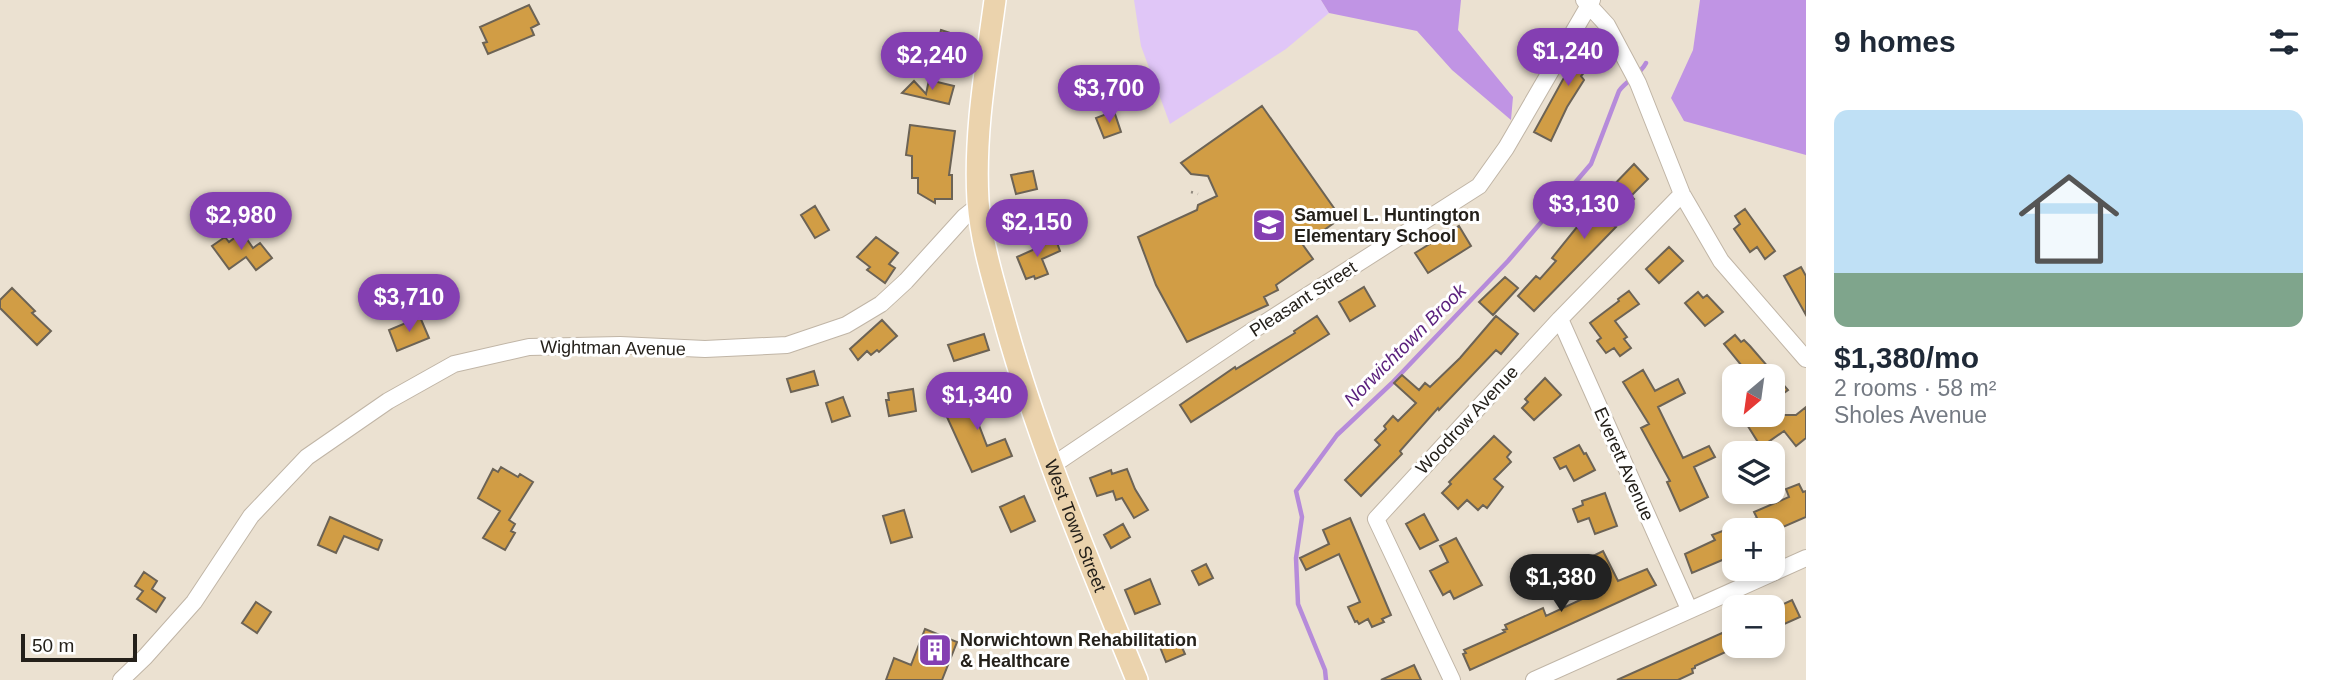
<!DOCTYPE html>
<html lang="en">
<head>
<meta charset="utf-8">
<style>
	body { margin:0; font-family:Arial,sans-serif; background:#f2f2f3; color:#1f2937; height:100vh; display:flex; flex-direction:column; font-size:26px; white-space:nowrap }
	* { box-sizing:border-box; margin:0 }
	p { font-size:23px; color:#747a83 }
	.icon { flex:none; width:38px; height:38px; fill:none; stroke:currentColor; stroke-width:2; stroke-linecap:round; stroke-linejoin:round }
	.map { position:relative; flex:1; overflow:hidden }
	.panel { display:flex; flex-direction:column; background:#fff; width:525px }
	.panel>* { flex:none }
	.needle { width:46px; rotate:209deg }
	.controls { position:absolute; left:1722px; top:364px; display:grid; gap:14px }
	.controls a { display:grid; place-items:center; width:63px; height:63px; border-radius:14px; background:#fff; box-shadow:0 4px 10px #0003; font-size:35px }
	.scale { position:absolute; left:21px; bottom:18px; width:116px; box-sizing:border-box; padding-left:7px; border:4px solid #24201a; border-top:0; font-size:19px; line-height:24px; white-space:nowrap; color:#24201a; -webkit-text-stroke:5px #fff; paint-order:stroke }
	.price { position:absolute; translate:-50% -60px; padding:0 16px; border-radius:24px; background:#843fb2; color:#fff; font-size:23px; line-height:46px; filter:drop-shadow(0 2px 4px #0008) }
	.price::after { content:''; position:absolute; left:50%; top:42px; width:21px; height:16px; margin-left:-10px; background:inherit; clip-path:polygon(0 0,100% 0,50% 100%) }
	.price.selected { background:#222; color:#fff }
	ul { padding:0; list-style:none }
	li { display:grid; align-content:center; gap:14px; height:371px; padding:0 28px }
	li span { display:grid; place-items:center; height:217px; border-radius:14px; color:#555 }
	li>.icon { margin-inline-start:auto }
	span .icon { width:126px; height:126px; fill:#fffc; stroke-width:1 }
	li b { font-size:30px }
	h2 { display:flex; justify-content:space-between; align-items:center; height:84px; padding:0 28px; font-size:30px }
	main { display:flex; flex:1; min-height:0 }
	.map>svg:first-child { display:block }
	.green { fill:#e0c6f7 }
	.forest { fill:#c094e4 }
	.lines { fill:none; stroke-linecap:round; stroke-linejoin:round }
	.stream { stroke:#b68bda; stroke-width:4.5 }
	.building { fill:#d19d45; stroke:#6c6355; stroke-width:2 }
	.minor-casing { stroke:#c0b5a6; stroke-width:18 }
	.major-casing { stroke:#fff; stroke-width:24 }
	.path { stroke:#8f887d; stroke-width:2.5; stroke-dasharray:2 5; stroke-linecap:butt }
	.minor { stroke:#fff; stroke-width:16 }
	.major { stroke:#ebd3ad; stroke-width:21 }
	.labels { text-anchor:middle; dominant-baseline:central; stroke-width:6; stroke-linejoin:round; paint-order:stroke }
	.poi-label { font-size:18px; font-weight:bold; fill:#24201a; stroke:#fff; text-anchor:start }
	.street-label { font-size:18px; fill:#24201a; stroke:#fff }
	.water-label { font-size:19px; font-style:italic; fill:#591f7c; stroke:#fff }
</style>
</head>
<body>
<main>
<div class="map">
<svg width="1806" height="680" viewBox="0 0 1806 680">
	<rect width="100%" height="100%" fill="#ebe1d1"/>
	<!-- green -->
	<path class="green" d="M 1134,0 L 1321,0 L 1329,13 L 1286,49 L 1170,124 L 1141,46 Z"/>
	<!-- forest -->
	<path class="forest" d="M 1321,0 L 1461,0 L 1458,30 L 1513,97 L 1511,120 L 1452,70 L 1417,31 L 1329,13 Z
		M 1700,0 L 1806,0 L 1806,155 L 1684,121 L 1671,98 L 1693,50 Z"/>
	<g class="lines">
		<!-- stream -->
		<path class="stream" d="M 1326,680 L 1325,670 L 1298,604 L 1296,558 L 1302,517 L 1296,491 L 1337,435 L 1392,383 L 1508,261 L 1591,164 L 1619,91 C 1626,81 1640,75 1646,63"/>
	</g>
	<!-- building -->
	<path class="building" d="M 529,5 L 539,24 L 531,28 L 534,35 L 488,54 L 483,43 L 487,42 L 480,27 Z
		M 941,30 L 962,37 L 956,56 L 936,49 Z
		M 1590,35 L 1605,49 L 1581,76 L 1584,80 L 1567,107 L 1551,141 L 1534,132 L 1572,63 L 1583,51 L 1579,47 Z
		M 929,80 L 954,86 L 949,104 L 902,93 L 914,81 L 926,94 Z
		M 1262,106 L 1341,218 L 1303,245 L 1313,259 L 1276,285 L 1278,290 L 1264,297 L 1268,305 L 1187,342 L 1156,285 L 1138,237 L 1197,210 L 1198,205 L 1217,196 L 1208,176 L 1191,174 L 1181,163 Z
		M 1114,111 L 1121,132 L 1104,138 L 1096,118 Z
		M 910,125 L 955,131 L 949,175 L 952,175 L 952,199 L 935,199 L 935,203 L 918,193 L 918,178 L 912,178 L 912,156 L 906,155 Z
		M 1634,164 L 1648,179 L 1631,196 L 1634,199 L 1609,223 L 1616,227 L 1534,311 L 1518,296 L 1536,276 L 1540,279 L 1556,261 L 1552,258 L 1577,227 L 1584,234 L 1614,201 L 1606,193 Z
		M 1033,171 L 1037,189 L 1016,194 L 1011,175 Z
		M 815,206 L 829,230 L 815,238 L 801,215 Z
		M 1745,209 L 1775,251 L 1765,259 L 1757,247 L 1750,252 L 1734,229 L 1740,224 L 1735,216 Z
		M 1459,226 L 1471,246 L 1428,273 L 1415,253 Z
		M 242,232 L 253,248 L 260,243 L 272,258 L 256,270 L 246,257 L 229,269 L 212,246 L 225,237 L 229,242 Z
		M 876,237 L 898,253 L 889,264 L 895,268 L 885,283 L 867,270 L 870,267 L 857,257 Z
		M 1056,240 L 1060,251 L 1042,259 L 1048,274 L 1035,279 L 1034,276 L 1026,279 L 1017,257 L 1035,249 L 1033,246 L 1045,241 L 1046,244 Z
		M 1669,247 L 1683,261 L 1659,283 L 1646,269 Z
		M 1801,267 L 1806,276 L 1806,315 L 1784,276 Z
		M 1505,277 L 1518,288 L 1493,315 L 1479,302 Z
		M 1364,287 L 1375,306 L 1350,321 L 1339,302 Z
		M 12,288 L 35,311 L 32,313 L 51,331 L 37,345 L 0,308 L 0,300 Z
		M 1629,291 L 1639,304 L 1615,321 L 1627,337 L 1624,339 L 1631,348 L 1620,356 L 1614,348 L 1606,353 L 1597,341 L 1601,338 L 1590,323 L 1619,301 L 1618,299 Z
		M 1698,292 L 1703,298 L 1707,295 L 1723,312 L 1705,326 L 1685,303 Z
		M 1317,316 L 1329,334 L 1191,422 L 1180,405 L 1235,367 L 1236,369 L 1295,333 L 1294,331 Z
		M 1496,316 L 1518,334 L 1501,354 L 1496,350 L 1439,410 L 1438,408 L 1400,451 L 1402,454 L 1361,496 L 1345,480 L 1380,445 L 1375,440 L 1386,429 L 1384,426 L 1393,416 L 1398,421 L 1416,403 L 1394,383 L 1402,375 L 1419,390 L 1425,383 L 1430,387 L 1460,358 Z
		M 420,317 L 429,338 L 397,351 L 389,330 Z
		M 882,320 L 897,336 L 879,352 L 877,350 L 871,355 L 867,351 L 858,360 L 850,349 Z
		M 984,334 L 989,350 L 954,361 L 948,345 Z
		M 1735,335 L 1741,342 L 1744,340 L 1750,346 L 1788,390 L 1773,401 L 1773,376 L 1750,376 L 1724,344 Z
		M 1643,370 L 1655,391 L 1678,379 L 1685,393 L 1658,407 L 1683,458 L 1709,446 L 1715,457 L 1694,467 L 1708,497 L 1680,511 L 1667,482 L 1670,481 L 1641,428 L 1649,424 L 1623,382 Z
		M 814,371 L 818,385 L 791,392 L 787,379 Z
		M 1545,378 L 1561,395 L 1534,420 L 1522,408 L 1528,402 L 1525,399 Z
		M 984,386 L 994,414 L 977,420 L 987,446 L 1005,439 L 1012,456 L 972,472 L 947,417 L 971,408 L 965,392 Z
		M 913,389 L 916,411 L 889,416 L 886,400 L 889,400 L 888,393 Z
		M 843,397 L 850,416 L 832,422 L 826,403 Z
		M 1806,407 L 1806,438 L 1796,446 L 1784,431 L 1761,447 L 1741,415 L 1796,415 Z
		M 1494,436 L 1511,452 L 1507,457 L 1511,462 L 1494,479 L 1503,487 L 1487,508 L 1483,505 L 1478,510 L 1467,500 L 1458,509 L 1442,493 L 1451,484 L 1449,482 Z
		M 1579,445 L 1584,454 L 1586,453 L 1595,470 L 1574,481 L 1566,466 L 1560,469 L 1554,458 Z
		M 501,467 L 518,477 L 520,474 L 533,482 L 509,520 L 515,524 L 511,531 L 515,533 L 505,550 L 483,538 L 500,511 L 478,498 L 493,469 L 498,472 Z
		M 1127,469 L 1135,489 L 1148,510 L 1134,518 L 1122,498 L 1116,500 L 1113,491 L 1097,496 L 1090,478 L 1111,470 L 1112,474 Z
		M 1799,484 L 1803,492 L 1806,491 L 1806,517 L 1776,530 L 1734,530 L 1734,555 L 1692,573 L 1685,554 L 1715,540 L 1712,535 L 1757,518 L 1754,512 L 1789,497 L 1786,489 Z
		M 1605,493 L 1617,526 L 1595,534 L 1589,518 L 1578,522 L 1573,509 L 1583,505 L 1582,501 Z
		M 1024,496 L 1035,521 L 1011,532 L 1000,507 Z
		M 904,510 L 912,537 L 891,543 L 883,516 Z
		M 1424,514 L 1438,540 L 1420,549 L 1406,524 Z
		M 330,517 L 382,540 L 378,550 L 344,536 L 336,553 L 318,545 Z
		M 1350,518 L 1391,615 L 1382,619 L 1384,622 L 1372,627 L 1368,619 L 1359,624 L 1357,621 L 1355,622 L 1348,607 L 1360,602 L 1339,554 L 1306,570 L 1300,558 L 1329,544 L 1323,530 Z
		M 1123,524 L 1130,537 L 1111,548 L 1104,535 Z
		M 1456,538 L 1482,585 L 1454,599 L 1450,591 L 1443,595 L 1430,571 L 1448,562 L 1440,546 Z
		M 1603,551 L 1618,581 L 1647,569 L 1656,585 L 1470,670 L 1463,654 L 1466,653 L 1464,650 L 1505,632 L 1503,630 L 1507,629 L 1505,625 L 1543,608 L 1546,616 L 1591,595 L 1586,585 L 1603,577 L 1593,556 Z
		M 1206,564 L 1213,578 L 1199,585 L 1192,571 Z
		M 144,572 L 157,581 L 152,589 L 165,598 L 156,612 L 137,599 L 143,591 L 135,586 Z
		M 1150,579 L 1160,604 L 1135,614 L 1125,590 Z
		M 1792,600 L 1800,617 L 1780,626 L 1779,623 L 1773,626 L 1773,609 Z
		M 256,602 L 271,612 L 257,633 L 242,623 Z
		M 925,629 L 957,642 L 942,680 L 886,680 L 894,658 L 911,665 Z
		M 1722,633 L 1724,636 L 1729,634 L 1734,645 L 1729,647 L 1730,650 L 1695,666 L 1695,668 L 1692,669 L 1693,673 L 1678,680 L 1617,680 Z
		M 1176,634 L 1185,654 L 1166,662 L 1158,642 Z
		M 1414,665 L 1421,680 L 1381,680 Z"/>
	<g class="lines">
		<!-- minor casing -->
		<g class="minor-casing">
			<path id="minor" d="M 1584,0 L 1607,25 L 1638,83 L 1682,194 L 1721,261 L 1806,359
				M 1560,319 L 1689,609
				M 1053,465 L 1255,329 L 1479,186 L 1506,148 L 1592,0
				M 121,680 L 145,657 L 194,602 L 251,516 L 307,457 L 388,401 L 454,364 L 529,347 L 620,345 L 705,349 L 787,345 L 846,325 L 881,304 L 906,281 L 964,217 L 979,205
				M 1452,680 L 1376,519 L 1560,319 L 1682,194
				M 1534,680 L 1806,558"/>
		</g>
		<!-- major casing -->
		<g class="major-casing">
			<g id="major">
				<path id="s1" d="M 995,0 C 986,67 974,134 978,201 C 981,243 995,286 1006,326 C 1040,447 1090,564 1137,680"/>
			</g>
		</g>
		<!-- path -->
		<path class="path" d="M 1191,192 L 1198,194"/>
		<!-- minor -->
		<use href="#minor" class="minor"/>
		<!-- major -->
		<use href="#major" class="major"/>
	</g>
	<!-- icons -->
	<defs>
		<g id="school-square" transform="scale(1.75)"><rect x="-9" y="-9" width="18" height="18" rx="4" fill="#843fb2" stroke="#fff"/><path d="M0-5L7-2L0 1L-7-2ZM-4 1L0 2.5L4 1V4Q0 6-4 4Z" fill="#fff"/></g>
		<g id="building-square" transform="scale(1.75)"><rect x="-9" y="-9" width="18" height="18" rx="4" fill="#843fb2" stroke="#fff"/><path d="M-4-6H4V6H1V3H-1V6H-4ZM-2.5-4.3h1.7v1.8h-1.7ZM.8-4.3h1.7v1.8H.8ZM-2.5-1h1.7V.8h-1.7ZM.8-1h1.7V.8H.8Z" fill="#fff"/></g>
	</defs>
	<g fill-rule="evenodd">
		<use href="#school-square" x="1269" y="225"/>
		<use href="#building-square" x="935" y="650"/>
	</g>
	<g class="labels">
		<!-- poi labels -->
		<g class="poi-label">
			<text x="1294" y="215">Samuel L. Huntington<tspan x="1294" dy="21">Elementary School</tspan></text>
			<text x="960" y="640">Norwichtown Rehabilitation<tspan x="960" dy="21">&amp; Healthcare</tspan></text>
		</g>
		<!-- street labels -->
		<g class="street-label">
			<text transform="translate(1303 299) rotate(-33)">Pleasant Street</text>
			<text transform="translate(613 348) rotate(1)">Wightman Avenue</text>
			<text transform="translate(1467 420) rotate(-47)">Woodrow Avenue</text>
			<text transform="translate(1624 464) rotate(66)">Everett Avenue</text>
			<text stroke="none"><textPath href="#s1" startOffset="542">West Town Street</textPath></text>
		</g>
		<!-- water labels -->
		<g class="water-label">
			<text transform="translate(1405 345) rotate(-45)">Norwichtown Brook</text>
		</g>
	</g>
</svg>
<div class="controls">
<a><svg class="needle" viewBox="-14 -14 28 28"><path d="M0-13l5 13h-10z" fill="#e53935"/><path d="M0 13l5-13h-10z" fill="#747a83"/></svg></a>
<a><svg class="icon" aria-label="layers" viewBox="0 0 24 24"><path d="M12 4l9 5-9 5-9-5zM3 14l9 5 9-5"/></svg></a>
<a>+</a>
<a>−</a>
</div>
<div class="scale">50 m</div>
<b class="price" style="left:1568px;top:88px">$1,240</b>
<b class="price" style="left:932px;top:92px">$2,240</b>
<b class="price" style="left:1109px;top:125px">$3,700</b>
<b class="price" style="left:1584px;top:241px">$3,130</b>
<b class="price" style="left:241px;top:252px">$2,980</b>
<b class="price" style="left:1037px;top:259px">$2,150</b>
<b class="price" style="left:409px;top:334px">$3,710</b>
<b class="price" style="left:977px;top:432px">$1,340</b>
<b class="price selected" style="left:1561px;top:614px">$1,380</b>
</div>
<section class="panel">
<h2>9 homes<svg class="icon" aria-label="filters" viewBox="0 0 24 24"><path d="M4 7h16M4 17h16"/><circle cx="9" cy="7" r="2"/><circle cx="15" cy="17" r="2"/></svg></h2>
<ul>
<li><span style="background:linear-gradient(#bfe0f5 75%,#7fa58c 0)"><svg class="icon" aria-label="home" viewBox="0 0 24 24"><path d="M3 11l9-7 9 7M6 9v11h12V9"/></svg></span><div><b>$1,380/mo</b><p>2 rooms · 58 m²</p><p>Sholes Avenue</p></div></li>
</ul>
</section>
</main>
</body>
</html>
